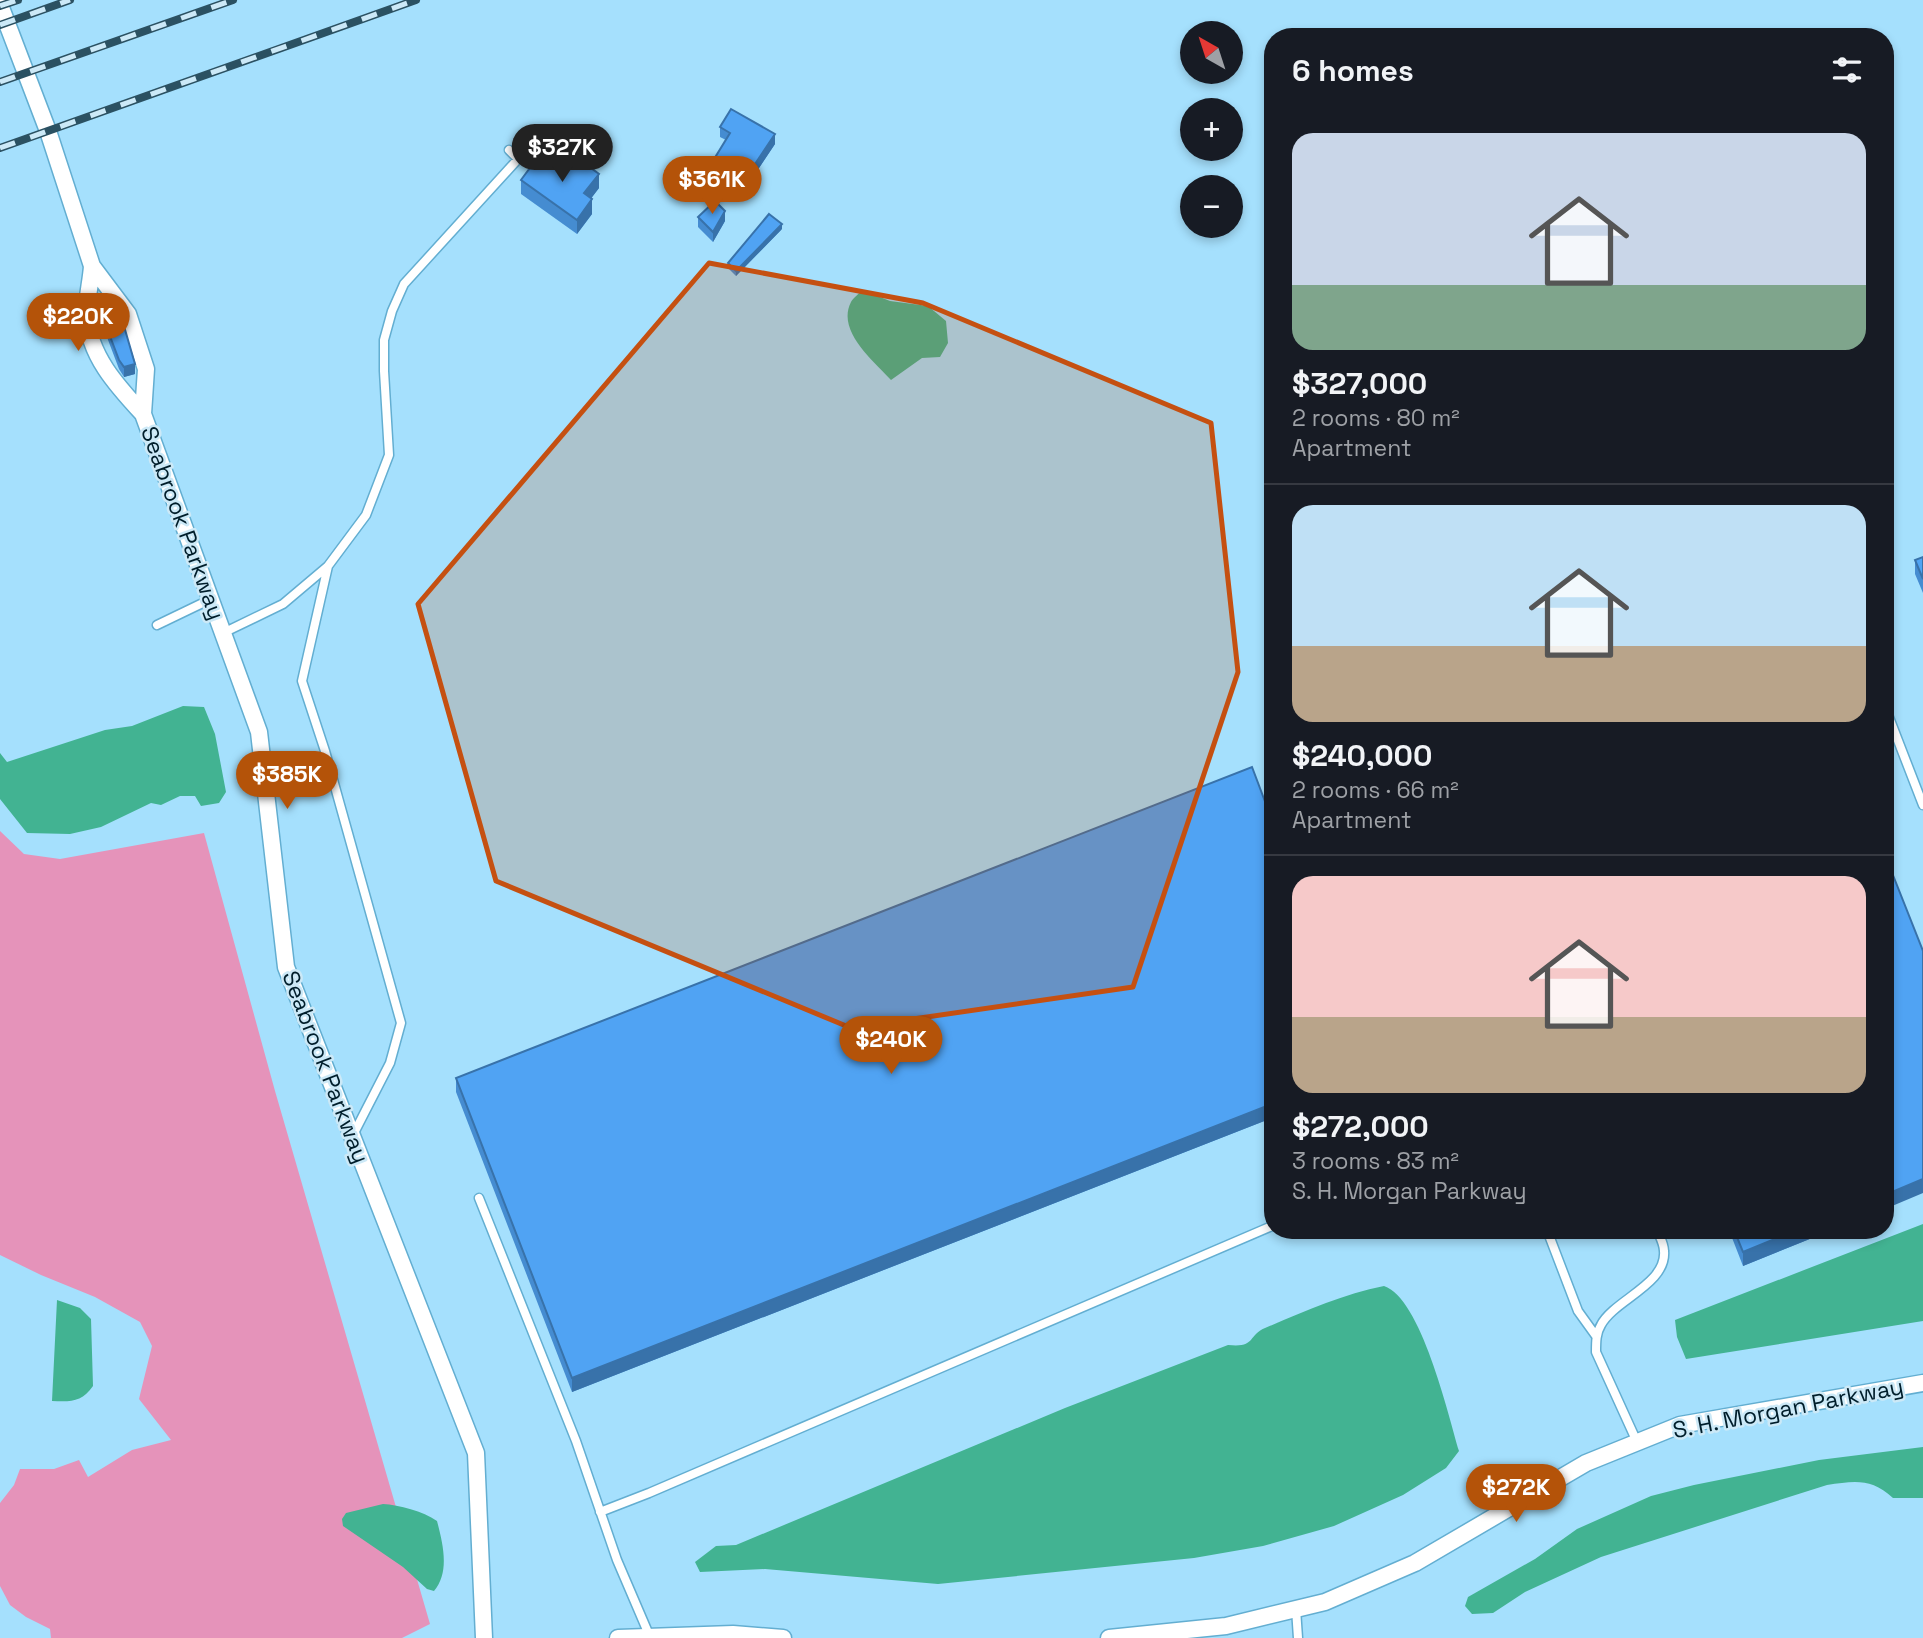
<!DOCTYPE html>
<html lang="en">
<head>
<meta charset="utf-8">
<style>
	body { margin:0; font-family:"Space Grotesk",sans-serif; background:#242831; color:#f1f3f6; height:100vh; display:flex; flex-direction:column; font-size:26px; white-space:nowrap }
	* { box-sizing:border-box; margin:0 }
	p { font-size:23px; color:#9ea1a6 }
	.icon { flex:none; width:38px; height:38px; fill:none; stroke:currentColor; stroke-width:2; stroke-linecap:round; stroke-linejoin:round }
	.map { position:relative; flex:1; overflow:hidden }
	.panel { position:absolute; left:1264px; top:28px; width:630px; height:1211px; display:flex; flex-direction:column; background:#171b24; border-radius:28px; box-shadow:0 4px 10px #0003 }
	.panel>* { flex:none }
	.needle { width:46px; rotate:321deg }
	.buttons { position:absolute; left:1180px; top:21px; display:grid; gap:14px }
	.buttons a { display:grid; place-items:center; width:63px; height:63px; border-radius:50%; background:#171b24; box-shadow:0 4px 10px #0003; font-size:35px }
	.price { position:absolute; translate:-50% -60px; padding:0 16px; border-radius:24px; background:#b45309; color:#fff; font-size:23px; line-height:46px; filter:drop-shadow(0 2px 4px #0008) }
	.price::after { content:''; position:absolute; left:50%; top:42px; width:21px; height:16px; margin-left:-10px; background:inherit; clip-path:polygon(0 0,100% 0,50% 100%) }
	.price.selected { background:#222; color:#fff }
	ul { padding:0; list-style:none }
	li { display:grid; align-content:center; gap:14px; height:371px; padding:0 28px }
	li+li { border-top:2px solid #363941 }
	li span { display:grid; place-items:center; height:217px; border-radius:21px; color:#555 }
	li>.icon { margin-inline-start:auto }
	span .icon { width:126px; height:126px; fill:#fffc; stroke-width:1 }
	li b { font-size:30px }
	h2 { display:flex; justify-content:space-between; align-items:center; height:84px; padding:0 28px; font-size:30px }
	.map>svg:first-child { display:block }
	.green { fill:#e593ba }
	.water { fill:#42b392 }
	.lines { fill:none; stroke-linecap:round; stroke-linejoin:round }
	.lane-casing { stroke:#63aed1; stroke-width:11 }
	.street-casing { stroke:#63aed1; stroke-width:19 }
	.lane { stroke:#fff; stroke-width:8 }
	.street { stroke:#fff; stroke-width:16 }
	.rail-casing { stroke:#2b5162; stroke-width:8 }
	.rail { stroke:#cce9f7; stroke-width:5; stroke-dasharray:16; stroke-linecap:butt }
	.wall { fill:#458cd1 }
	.shaded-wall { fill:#3872aa }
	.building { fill:#50a3f3; stroke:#3872aa; stroke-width:2 }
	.marked { fill:#c55011; fill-opacity:0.2; stroke:#c55011; stroke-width:5; stroke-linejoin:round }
	.labels { text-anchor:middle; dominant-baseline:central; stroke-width:5; stroke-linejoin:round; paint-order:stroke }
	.street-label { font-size:23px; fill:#001e2b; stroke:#cce9f7 }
</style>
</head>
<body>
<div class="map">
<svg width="1923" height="1638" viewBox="0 0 1923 1638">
	<rect width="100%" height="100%" fill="#a5e0fd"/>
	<!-- green -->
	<path class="green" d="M 0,831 L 24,854 L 60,859 L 204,833 L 275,1091 L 430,1624 L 402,1638 L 51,1638 L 50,1629 L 26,1617 L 10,1605 L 0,1586 L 0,1503 L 14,1485 L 20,1469 L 54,1469 L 79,1460 L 88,1477 L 132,1450 L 171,1440 L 139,1399 L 152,1346 L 140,1322 L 95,1297 L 41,1275 L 0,1255 Z"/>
	<!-- water -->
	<path class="water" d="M 862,290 L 890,301 L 928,306 L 946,321 L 948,343 L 940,357 L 922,358 L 891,380 C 874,361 836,331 851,302 C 853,298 859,294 862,290 Z
		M 183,706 L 204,707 L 215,734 L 226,792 L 219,803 L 201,806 L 195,796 L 180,796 L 161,805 L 151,803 L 101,827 L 70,834 L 27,833 L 0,799 L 0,753 L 7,762 L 105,730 L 132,726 Z
		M 1923,1224 L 1923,1321 L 1686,1359 L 1677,1337 L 1675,1320 Z
		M 1384,1286 C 1421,1298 1448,1414 1459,1451 L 1446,1468 L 1403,1495 L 1334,1526 L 1263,1546 L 1194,1558 L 938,1584 L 765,1569 L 700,1572 L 695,1562 L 716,1546 L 736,1545 L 1065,1408 L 1228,1345 C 1256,1348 1247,1336 1265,1328 C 1303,1312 1343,1294 1384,1286 Z
		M 57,1300 L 80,1308 L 91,1319 L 93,1386 C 82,1402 71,1402 52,1401 Z
		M 1923,1447 L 1923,1498 L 1893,1498 C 1871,1478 1855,1481 1827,1485 L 1601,1557 L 1525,1592 L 1493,1613 L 1472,1614 L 1465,1606 L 1468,1597 L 1535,1559 L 1577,1529 L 1651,1496 L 1694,1485 L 1819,1460 Z
		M 383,1504 C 399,1505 423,1511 437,1521 C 443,1544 450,1572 434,1591 L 427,1589 L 403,1567 L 343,1526 L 342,1519 L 346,1513 Z"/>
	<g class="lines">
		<!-- lane casing -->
		<g class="lane-casing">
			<path id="lane" d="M 328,566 L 302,681 L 325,751 L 401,1023 L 390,1063 L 352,1137
				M 157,625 L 211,599
				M 223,633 L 283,604 L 328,566 L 366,515 L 389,455 L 384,371 L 384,340 L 392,311 L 404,284 L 518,159 L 509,150
				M 1885,707 L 1923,805
				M 479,1198 L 576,1441 L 617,1560 L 650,1637
				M 1547,1230 L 1578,1311 L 1596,1336
				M 1637,1442 L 1596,1352 C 1596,1342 1596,1333 1601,1325 C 1614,1300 1667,1284 1664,1251 C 1664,1244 1660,1237 1657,1230
				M 600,1512 L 649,1493 L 1272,1226
				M 1296,1609 L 1298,1638"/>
		</g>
		<!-- street casing -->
		<g class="street-casing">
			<path id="street" d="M 0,5 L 48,131 L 92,266 L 128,314 L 146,369 L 143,414 L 259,732 L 286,967 L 476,1453 L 484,1638
				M 92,266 C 91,282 86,300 87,315 C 88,355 118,387 143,414
				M 618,1638 L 733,1634 L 783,1638
				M 1109,1638 L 1226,1626 L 1325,1602 L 1415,1563 L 1586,1463 L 1680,1425 L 1923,1383"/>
		</g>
		<!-- lane -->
		<use href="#lane" class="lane"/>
		<!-- street -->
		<use href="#street" class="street"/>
		<!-- rail casing -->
		<g class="rail-casing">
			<path id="rail" d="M 0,6 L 18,0
				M 0,25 L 70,0
				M 0,82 L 233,0
				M 0,148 L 416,0"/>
		</g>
		<!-- rail -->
		<use href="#rail" class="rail"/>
	</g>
	<!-- wall -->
	<path class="wall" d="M 720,127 L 775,144 L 739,198 L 708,179 L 708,169 L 726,140 L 720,137 Z
		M 565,172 L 599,188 L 591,198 L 592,214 L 577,234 L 521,194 L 521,180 Z
		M 698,217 L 725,221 L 713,242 L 698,227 Z
		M 782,229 L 736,276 L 728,268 L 728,263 Z
		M 99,307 L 135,374 L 124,377 L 119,369 L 99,316 Z
		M 1923,557 L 1923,593 L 1915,574 L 1915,560 Z
		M 1272,820 L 1272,1118 L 572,1392 L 456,1092 L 456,1078 Z
		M 1729,1230 L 1832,1230 L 1743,1266 Z"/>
	<!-- shaded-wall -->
	<path class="shaded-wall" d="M 775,134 L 775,144 L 739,198 L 739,188 Z
		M 599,174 L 599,188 L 584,208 L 584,193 Z
		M 592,199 L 592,214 L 577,234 L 577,220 Z
		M 725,211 L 725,221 L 713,242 L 713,232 Z
		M 782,224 L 782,229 L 736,276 L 736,271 Z
		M 135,364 L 135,374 L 124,377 L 124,367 Z
		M 1272,1104 L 1272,1118 L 572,1392 L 572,1378 Z
		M 1923,1179 L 1923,1193 L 1885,1209 L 1885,1195 Z
		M 1797,1230 L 1832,1230 L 1743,1266 L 1743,1252 Z"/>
	<!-- building -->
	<path class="building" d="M 731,109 L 775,134 L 739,188 L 708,169 L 730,133 L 720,127 Z
		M 541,153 L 565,172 L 576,157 L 599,174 L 584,193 L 592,199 L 577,220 L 521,180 Z
		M 715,201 L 725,211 L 713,232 L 698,217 Z
		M 769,214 L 782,224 L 736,271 L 728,263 Z
		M 113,302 L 119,309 L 135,364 L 124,367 L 119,360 L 99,307 Z
		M 1923,557 L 1923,579 L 1915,560 Z
		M 1252,767 L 1272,820 L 1272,1104 L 572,1378 L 456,1078 Z
		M 1885,855 L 1923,951 L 1923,1179 L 1885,1195 Z
		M 1734,1230 L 1797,1230 L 1743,1252 Z"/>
	<!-- marked area -->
	<path class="marked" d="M 709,263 L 923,303 L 1211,423 L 1238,672 L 1133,987 L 851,1028 L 496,881 L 418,604 Z"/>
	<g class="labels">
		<!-- street labels -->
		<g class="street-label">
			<text transform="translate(183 523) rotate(70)">Seabrook Parkway</text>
			<text transform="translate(326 1067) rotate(69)">Seabrook Parkway</text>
			<text transform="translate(1788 1408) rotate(-11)">S. H. Morgan Parkway</text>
		</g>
	</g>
</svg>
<div class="buttons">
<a><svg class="needle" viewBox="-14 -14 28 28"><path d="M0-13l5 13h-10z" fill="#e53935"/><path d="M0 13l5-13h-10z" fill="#9ea1a6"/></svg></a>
<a>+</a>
<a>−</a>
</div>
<b class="price selected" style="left:562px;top:184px">$327K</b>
<b class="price" style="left:712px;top:216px">$361K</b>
<b class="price" style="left:78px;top:353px">$220K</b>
<b class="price" style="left:287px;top:811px">$385K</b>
<b class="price" style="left:891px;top:1076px">$240K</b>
<b class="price" style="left:1516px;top:1524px">$272K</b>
<section class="panel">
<h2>6 homes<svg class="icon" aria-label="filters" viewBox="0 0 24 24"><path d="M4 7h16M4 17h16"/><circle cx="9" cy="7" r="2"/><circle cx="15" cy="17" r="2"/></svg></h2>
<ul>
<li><span style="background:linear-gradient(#c9d6e8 70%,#7fa58c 0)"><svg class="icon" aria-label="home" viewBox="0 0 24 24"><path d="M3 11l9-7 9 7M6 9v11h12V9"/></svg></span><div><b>$327,000</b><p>2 rooms · 80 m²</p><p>Apartment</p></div></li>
<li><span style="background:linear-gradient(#bfe0f5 65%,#b9a48a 0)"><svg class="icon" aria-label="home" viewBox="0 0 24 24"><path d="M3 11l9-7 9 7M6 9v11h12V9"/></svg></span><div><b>$240,000</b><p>2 rooms · 66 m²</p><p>Apartment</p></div></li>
<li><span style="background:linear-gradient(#f6c9c9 65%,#b9a48a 0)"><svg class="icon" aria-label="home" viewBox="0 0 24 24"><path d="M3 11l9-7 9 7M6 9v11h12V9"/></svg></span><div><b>$272,000</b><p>3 rooms · 83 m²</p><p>S. H. Morgan Parkway</p></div></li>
</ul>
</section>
</div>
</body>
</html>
